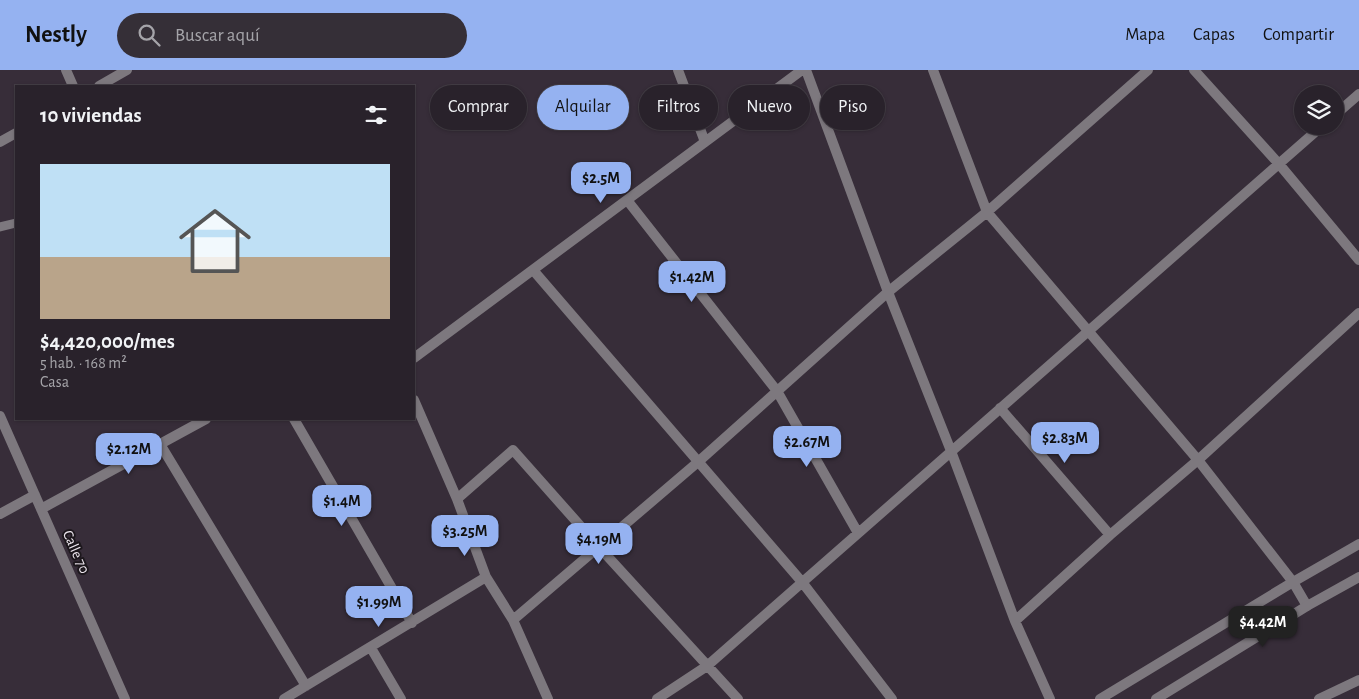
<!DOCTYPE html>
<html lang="es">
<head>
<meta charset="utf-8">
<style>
	body { margin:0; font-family:"Alegreya Sans",sans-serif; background:#352f37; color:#f1f3f6; height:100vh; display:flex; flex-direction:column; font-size:19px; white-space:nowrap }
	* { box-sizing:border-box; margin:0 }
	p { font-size:16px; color:#a5a4a9 }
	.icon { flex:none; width:28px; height:28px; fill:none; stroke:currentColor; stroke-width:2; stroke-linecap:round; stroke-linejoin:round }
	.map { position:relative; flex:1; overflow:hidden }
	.sheet { position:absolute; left:15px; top:15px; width:400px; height:335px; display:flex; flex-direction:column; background:#29222b; border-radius:0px; box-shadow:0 1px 4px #0004,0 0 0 1px #453f47 }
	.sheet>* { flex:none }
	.guide { position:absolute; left:430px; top:15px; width:475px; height:45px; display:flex; gap:10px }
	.fabs { position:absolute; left:1294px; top:15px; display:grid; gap:10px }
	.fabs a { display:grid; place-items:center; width:50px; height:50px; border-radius:50%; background:#29222b; box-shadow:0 1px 4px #0004,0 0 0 1px #453f47; font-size:25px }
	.price { position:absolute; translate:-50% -42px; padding:0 11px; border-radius:10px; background:#95b2f1; color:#111; font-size:16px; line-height:32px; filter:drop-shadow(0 1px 2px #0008) }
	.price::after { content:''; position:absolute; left:50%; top:30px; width:15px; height:11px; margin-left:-8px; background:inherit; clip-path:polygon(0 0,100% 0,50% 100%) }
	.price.active { background:#222; color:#fff }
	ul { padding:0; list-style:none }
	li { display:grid; align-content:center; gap:10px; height:265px; padding:0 25px }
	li+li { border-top:1px solid #453f47 }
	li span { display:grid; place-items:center; height:155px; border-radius:0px; color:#555 }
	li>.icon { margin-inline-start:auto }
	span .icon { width:90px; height:90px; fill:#fffc; stroke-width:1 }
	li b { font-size:21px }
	h2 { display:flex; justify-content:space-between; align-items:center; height:60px; padding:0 25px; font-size:21px }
	.pill { padding:0 18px; border-radius:22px; background:#29222b; box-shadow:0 1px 4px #0004,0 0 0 1px #453f47; font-size:18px; line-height:45px }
	.pill.active { background:#95b2f1; color:#111 }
	header { display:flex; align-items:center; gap:30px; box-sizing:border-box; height:70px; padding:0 25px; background:#95b2f1; color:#111 }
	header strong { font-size:24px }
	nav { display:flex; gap:28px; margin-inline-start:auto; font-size:18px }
	.search { width:350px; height:45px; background:#352f37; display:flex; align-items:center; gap:12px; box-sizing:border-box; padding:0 18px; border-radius:28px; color:#a5a4a9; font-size:19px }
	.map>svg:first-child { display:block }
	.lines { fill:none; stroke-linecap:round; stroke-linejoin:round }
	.service { stroke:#7d787e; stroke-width:9 }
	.minor { stroke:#7d787e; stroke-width:10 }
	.tertiary { stroke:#7d787e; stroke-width:10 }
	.labels { text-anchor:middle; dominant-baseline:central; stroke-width:4; stroke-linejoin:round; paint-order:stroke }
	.street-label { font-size:15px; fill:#ece5ed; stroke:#1c171c }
</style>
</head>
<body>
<header>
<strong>Nestly</strong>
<div class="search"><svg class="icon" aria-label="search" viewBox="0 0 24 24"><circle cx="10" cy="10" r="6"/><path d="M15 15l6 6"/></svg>Buscar aquí</div>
<nav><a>Mapa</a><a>Capas</a><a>Compartir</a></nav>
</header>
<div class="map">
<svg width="1359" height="629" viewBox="0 0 1359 629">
	<rect width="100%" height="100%" fill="#372d39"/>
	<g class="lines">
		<!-- service -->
		<path class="service" d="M 0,157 L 16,153"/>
		<!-- minor -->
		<path class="minor" d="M 66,0 L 73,16
			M 678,0 L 705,72
			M 806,0 L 888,222 L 951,381 L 1015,551 L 1050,629
			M 933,0 L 987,142 L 1198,390 L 1293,512 L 1307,536
			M 1194,0 L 1279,94 L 1359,190
			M 99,16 L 127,0
			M 1335,45 L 1359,24
			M 0,72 L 16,63
			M 627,130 L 777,321 L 858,463
			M 533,200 L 802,512 L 892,629
			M 414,288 L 802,0
			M 414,330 L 457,429 L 486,507 L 513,550 L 548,629
			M 1000,338 L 1110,465
			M 0,346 L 125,629
			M 294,349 L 412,553
			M 160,374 L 306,616
			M 457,429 L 513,380 L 599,477 L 738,629
			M 41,439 L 206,349
			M 0,444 L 35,425
			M 513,550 L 698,392 L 888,222 L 987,142 L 1148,0
			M 1015,551 L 1110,465 L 1198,390 L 1359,243
			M 371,578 L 401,629
			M 284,629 L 486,507
			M 657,629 L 707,596 L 1322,56
			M 1319,629 L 1359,610"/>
		<!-- tertiary -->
		<path class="tertiary" d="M 1100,629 L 1293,512 L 1359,474
			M 1156,629 L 1307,536 L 1359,507"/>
	</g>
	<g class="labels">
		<!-- street labels -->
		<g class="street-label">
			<text transform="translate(76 482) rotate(66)">Calle 70</text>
		</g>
	</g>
</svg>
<div class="fabs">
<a><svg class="icon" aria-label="layers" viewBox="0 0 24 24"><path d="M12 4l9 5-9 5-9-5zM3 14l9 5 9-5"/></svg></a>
</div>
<b class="price" style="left:601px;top:134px">$2.5M</b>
<b class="price" style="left:692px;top:233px">$1.42M</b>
<b class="price" style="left:1065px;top:394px">$2.83M</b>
<b class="price" style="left:807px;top:398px">$2.67M</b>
<b class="price" style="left:129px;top:405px">$2.12M</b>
<b class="price" style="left:342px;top:457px">$1.4M</b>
<b class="price" style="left:465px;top:487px">$3.25M</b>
<b class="price" style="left:599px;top:495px">$4.19M</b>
<b class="price" style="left:379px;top:558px">$1.99M</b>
<b class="price active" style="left:1263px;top:578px">$4.42M</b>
<div class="guide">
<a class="pill">Comprar</a>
<a class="pill active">Alquilar</a>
<a class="pill">Filtros</a>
<a class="pill">Nuevo</a>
<a class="pill">Piso</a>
</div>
<section class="sheet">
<h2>10 viviendas<svg class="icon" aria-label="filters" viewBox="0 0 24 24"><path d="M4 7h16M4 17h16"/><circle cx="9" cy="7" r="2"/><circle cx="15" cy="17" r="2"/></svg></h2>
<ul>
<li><span style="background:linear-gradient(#bfe0f5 60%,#b9a48a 0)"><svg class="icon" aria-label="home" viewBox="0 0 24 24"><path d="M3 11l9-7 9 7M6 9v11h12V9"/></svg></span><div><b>$4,420,000/mes</b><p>5 hab. · 168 m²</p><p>Casa</p></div></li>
</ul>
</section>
</div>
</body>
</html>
